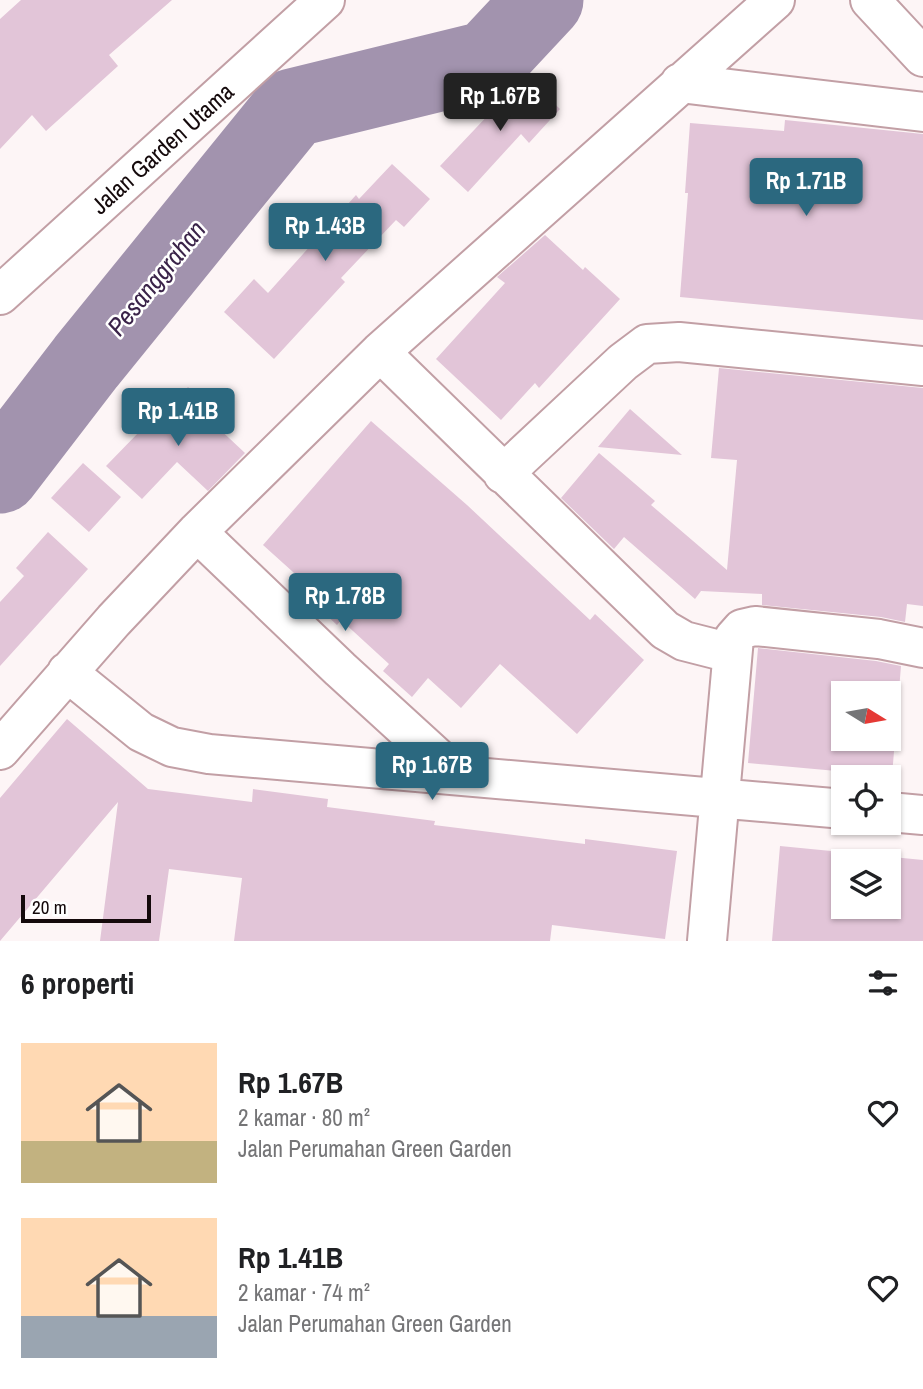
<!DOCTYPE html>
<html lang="id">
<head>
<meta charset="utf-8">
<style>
	body { margin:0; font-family:"Archivo Narrow",sans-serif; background:#f6f6f6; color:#202124; height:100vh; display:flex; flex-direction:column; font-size:26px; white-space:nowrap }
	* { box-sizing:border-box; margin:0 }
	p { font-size:23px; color:#757577 }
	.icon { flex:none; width:38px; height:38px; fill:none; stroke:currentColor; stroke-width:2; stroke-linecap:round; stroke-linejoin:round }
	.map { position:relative; height:941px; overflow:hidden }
	.side { display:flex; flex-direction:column; background:#fff; flex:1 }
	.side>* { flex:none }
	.needle { width:46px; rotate:101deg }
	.fabs { position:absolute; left:831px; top:681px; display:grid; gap:14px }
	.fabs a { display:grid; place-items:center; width:70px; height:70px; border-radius:0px; background:#fff; box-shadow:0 2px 5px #0004; font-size:35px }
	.scale { position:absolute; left:21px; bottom:18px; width:130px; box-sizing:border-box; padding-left:7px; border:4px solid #14090b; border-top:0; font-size:19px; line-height:24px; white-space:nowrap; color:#14090b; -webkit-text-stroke:5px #fff; paint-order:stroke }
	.price { position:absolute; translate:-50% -60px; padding:0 16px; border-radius:7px; background:#2b687f; color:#fff; font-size:23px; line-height:46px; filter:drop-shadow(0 2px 4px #0008) }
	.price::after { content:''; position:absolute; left:50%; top:42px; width:21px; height:16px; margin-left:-10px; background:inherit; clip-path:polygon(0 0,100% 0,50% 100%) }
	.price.current { background:#222; color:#fff }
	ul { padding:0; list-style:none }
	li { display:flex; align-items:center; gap:21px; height:175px; padding:0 21px }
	li span { display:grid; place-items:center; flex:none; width:196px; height:140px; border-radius:0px; color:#555 }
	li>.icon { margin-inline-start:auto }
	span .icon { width:84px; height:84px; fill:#fffc; stroke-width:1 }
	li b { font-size:30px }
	h2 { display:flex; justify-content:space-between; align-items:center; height:84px; padding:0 21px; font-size:30px }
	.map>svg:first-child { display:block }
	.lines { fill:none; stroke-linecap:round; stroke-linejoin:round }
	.river { stroke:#a293ae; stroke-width:79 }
	.building { fill:#e2c5d8; fill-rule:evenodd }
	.street-casing { stroke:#c29fa5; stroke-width:42 }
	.street { stroke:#fff; stroke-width:38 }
	.labels { text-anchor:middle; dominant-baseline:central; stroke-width:5; stroke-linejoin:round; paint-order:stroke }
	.street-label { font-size:24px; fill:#14090b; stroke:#fff }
	.water-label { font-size:26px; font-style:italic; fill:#3a2349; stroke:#fff }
</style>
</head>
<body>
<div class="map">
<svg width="923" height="941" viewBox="0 0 923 941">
	<rect width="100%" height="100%" fill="#fdf5f6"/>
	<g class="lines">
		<!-- river -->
		<path class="river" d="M 0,474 L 86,362 L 292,108 L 488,60 L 544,0"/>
	</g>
	<!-- building -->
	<path class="building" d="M 21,0 L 172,0 L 109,55 L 118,66 L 46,131 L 32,115 L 0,149 L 0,19 Z
		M 525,76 L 560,109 L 529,143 L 521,134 L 468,192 L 440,166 Z
		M 785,120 L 923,134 L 923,320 L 680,297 L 688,193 L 685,193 L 690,123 L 784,131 Z
		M 392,164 L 430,199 L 404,227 L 396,220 L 341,278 L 345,282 L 274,359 L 224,312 L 254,279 L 268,293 L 356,195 L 359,199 Z
		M 545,235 L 583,270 L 585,267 L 620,299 L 539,388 L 535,383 L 501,420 L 436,359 L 505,283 L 497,277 Z
		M 719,368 L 923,388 L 923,606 L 907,604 L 905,622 L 881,617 L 762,605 L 762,594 L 701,591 L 695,599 L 624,537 L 614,549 L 561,498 L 599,453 L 655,501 L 651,505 L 727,570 L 737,460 L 711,458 Z
		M 188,387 L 219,417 L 213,423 L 245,453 L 208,491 L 177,462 L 142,499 L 106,466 L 140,431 L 143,434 Z
		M 630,409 L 682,455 L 598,447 Z
		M 371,421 L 467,505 L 590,620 L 595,614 L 644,660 L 577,734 L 500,664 L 461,708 L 428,678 L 412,697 L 383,671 L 389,664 L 341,620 L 337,625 L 297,588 L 303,581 L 263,545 Z
		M 83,463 L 121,497 L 89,532 L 51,498 Z
		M 48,532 L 88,569 L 0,666 L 0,602 L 24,576 L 16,568 Z
		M 758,648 L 876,661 L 901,666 L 892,776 L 748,763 ZM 844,693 L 889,693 L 889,738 L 844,738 Z
		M 67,719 L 148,789 L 252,802 L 253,789 L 328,799 L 327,807 L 435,821 L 434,825 L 585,844 L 585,839 L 677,851 L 665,939 L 552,925 L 550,941 L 234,941 L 242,878 L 169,869 L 159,941 L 100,941 L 118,802 L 0,941 L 0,798 Z
		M 780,846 L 923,860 L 923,941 L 772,941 ZM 844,861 L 889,861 L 889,906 L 844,906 Z"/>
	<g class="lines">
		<!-- street casing -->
		<g class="street-casing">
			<path id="street" d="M 870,0 L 923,57
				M 680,83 L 923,112
				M 0,295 L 325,0
				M 380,352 L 665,630 L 684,641 L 731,653
				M 503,474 L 623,362 L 647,344 L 679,342 L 923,366
				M 197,532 L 340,669 L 455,774
				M 67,672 L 141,732 L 172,747 L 209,754 L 844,809
				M 0,750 L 114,620 L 197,532 L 380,352 L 775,0
				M 889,812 L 923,815
				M 707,941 L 734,638 L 742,629 L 755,626 L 879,639 L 923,648"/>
		</g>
		<!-- street -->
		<use href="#street" class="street"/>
	</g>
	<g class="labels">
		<!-- street labels -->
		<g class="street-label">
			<text transform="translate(162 148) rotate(-42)">Jalan Garden Utama</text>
		</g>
		<!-- water labels -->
		<g class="water-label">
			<text transform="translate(156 278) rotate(-51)">Pesanggrahan</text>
		</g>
	</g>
</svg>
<div class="fabs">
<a><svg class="needle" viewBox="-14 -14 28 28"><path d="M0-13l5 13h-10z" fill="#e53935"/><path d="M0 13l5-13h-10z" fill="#757577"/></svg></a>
<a><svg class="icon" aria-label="locate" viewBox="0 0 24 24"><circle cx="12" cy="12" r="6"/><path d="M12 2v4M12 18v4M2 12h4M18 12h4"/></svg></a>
<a><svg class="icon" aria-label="layers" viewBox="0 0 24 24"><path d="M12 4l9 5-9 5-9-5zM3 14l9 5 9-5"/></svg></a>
</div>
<div class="scale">20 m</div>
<b class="price current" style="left:500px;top:133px">Rp 1.67B</b>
<b class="price" style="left:806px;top:218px">Rp 1.71B</b>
<b class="price" style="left:325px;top:263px">Rp 1.43B</b>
<b class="price" style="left:178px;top:448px">Rp 1.41B</b>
<b class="price" style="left:345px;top:633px">Rp 1.78B</b>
<b class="price" style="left:432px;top:802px">Rp 1.67B</b>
</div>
<section class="side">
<h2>6 properti<svg class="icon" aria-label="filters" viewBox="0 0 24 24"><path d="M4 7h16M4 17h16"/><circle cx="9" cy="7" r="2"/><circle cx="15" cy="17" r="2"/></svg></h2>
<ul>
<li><span style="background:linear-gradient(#ffd9b3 70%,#c2b280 0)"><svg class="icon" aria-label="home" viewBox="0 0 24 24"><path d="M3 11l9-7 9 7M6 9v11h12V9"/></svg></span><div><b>Rp 1.67B</b><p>2 kamar · 80 m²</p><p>Jalan Perumahan Green Garden</p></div><svg class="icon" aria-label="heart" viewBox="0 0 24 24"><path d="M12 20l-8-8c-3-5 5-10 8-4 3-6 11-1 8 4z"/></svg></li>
<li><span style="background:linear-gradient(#ffd9b3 70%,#9aa5b1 0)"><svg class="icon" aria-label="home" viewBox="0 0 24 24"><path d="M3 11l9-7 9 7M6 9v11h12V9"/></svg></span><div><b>Rp 1.41B</b><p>2 kamar · 74 m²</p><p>Jalan Perumahan Green Garden</p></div><svg class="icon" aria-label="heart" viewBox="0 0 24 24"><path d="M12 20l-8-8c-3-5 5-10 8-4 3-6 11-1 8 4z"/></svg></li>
</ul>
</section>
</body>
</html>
